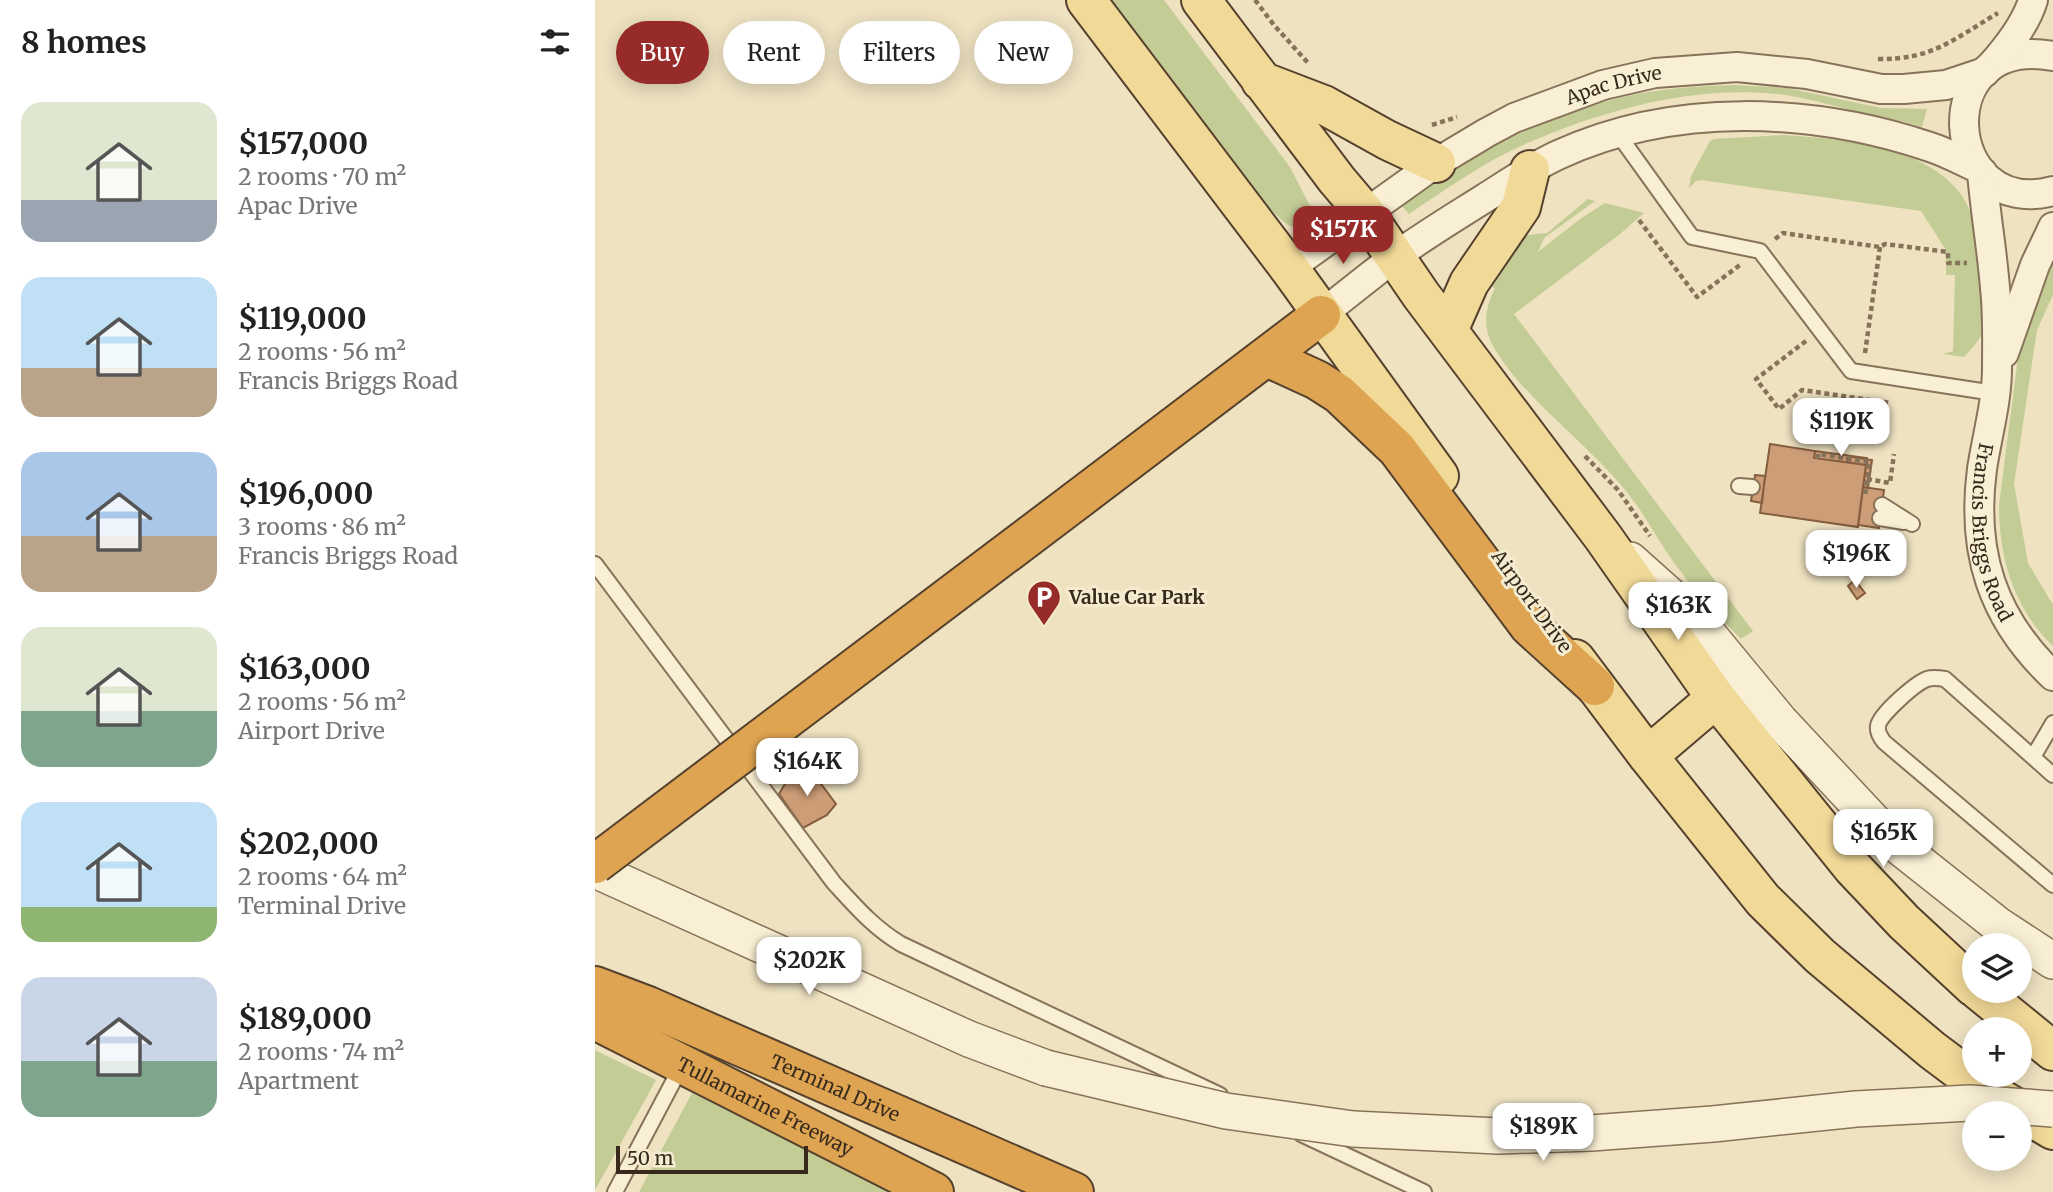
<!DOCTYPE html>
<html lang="en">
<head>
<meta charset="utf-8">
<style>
	body { margin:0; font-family:Merriweather,serif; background:#f2f2f2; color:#222; height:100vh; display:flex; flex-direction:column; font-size:26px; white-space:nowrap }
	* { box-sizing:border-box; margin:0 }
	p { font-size:23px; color:#767676 }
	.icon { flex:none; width:38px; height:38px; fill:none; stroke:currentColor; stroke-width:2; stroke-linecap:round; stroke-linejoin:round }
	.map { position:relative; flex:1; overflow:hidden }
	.panel { display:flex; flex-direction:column; background:#fff; width:595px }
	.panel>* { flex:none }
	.hud { position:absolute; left:21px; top:21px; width:665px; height:63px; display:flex; gap:14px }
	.fabs { position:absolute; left:1367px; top:933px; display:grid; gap:14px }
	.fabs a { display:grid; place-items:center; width:70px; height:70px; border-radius:50%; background:#fff; box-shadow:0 4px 18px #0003; font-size:35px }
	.scale { position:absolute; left:21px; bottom:18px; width:192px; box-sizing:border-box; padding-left:7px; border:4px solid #372a1d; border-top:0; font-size:19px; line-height:24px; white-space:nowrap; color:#372a1d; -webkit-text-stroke:5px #f5ecd0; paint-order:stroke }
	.price { position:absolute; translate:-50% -60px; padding:0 16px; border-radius:14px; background:#fff; color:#222; font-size:23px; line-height:46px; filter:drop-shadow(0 2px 4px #0008) }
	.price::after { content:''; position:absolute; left:50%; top:42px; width:21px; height:16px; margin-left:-10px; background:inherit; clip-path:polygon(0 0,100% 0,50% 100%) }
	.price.on { background:#962b29; color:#fff }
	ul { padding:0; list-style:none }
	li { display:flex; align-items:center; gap:21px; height:175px; padding:0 21px }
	li span { display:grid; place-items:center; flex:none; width:196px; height:140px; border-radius:21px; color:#555 }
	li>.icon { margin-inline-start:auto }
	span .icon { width:84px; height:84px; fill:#fffc; stroke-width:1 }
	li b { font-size:30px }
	h2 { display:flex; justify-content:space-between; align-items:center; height:84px; padding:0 21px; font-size:30px }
	.pill { padding:0 24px; border-radius:32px; background:#fff; box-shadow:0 4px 18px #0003; font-size:24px; line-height:63px }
	.pill.on { background:#962b29; color:#fff }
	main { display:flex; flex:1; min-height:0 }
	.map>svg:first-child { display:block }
	.green { fill:#c3cc95 }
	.building { fill:#cc9d77; stroke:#865d3e; stroke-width:2 }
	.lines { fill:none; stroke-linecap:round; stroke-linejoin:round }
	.service-casing { stroke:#877359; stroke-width:18 }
	.minor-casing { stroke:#877359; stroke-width:32 }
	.tertiary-casing { stroke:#877359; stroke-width:38 }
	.primary-casing { stroke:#55412d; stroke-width:42 }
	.motorway-casing { stroke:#55412d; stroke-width:42 }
	.path { stroke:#877359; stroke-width:4.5; stroke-dasharray:5 3.5; stroke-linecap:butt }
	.service { stroke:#f9efd4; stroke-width:14 }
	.minor { stroke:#f9efd4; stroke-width:28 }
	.tertiary { stroke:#f9efd4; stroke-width:35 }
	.primary { stroke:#f1d998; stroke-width:38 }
	.motorway { stroke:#dea451; stroke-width:38 }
	.tertiary-bridge-casing { stroke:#877359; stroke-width:38; stroke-linecap:butt }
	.motorway-bridge-casing { stroke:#55412d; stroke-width:42; stroke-linecap:butt }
	.tertiary-bridge { stroke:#f9efd4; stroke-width:35 }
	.motorway-bridge { stroke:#dea451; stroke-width:38 }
	.labels { text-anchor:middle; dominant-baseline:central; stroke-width:6; stroke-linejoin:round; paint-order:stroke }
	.street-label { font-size:19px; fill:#372a1d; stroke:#f5ecd0 }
	.poi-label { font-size:19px; font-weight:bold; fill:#372a1d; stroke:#f5ecd0; text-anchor:start }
</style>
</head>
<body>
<main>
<section class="panel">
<h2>8 homes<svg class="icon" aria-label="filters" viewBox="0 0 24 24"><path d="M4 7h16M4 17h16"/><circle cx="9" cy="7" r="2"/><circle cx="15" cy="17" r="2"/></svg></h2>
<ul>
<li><span style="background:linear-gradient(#dfe7d0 70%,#9aa5b1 0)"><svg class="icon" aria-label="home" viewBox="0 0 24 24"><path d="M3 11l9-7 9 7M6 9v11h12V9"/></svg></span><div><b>$157,000</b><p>2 rooms · 70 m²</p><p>Apac Drive</p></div></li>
<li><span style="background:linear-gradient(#bfe0f5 65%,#b9a48a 0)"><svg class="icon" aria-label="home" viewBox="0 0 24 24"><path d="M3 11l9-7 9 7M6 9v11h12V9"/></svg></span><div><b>$119,000</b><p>2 rooms · 56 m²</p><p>Francis Briggs Road</p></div></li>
<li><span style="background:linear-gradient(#a9c7e8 60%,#b9a48a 0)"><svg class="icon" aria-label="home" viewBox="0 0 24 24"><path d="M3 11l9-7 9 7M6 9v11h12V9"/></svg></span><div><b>$196,000</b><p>3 rooms · 86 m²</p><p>Francis Briggs Road</p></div></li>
<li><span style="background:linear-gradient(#dfe7d0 60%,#7fa58c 0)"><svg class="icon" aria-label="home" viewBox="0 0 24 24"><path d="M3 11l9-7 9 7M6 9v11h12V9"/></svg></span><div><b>$163,000</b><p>2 rooms · 56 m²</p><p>Airport Drive</p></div></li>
<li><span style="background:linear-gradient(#bfe0f5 75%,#8fb573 0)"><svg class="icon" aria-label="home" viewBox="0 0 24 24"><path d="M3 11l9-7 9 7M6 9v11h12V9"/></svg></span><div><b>$202,000</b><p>2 rooms · 64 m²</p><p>Terminal Drive</p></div></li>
<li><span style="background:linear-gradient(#c9d6e8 60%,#7fa58c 0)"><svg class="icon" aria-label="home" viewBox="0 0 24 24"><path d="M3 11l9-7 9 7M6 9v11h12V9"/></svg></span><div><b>$189,000</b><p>2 rooms · 74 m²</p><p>Apartment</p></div></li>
</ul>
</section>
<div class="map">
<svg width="1458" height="1192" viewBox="0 0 1458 1192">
	<rect width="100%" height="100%" fill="#eee2c1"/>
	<!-- green -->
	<path class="green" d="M 510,0 L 569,0 L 695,167 L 719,214 L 701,229 L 690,223 L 664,199 Z
		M 1138,85 L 1192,88 L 1286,108 L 1332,109 L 1327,127 C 1303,119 1279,116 1255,110 C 1230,104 1207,97 1182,94 C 1097,85 1005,111 928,145 C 888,163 851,189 814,214 L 807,206 C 861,155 970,108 1042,94 C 1073,88 1105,86 1138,85 Z
		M 1189,135 C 1244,139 1332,145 1367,196 C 1381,217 1384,243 1387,267 C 1389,284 1395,322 1386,336 C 1382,343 1375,350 1369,357 L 1348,354 L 1358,351 L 1360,275 L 1351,275 L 1351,250 L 1326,211 L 1106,180 L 1101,181 L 1094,188 L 1096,176 L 1115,141 L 1119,139 Z
		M 993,199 L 1000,201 L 949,238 L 943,252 L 985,219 L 1010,203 L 1049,213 L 1025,234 L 919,314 L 1158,631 L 1146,639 C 1125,618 1104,597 1086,572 C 1064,544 1049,511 1026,485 C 988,440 924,394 897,344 C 887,324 891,307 900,288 L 887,282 L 916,237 L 952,233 Z
		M 1458,257 L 1458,295 L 1442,330 L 1419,484 L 1433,563 L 1458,605 L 1458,646 C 1419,609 1404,558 1404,505 L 1423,357 L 1430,324 Z
		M 0,1050 L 61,1080 L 0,1190 Z
		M 97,1093 L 296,1192 L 44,1192 Z"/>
	<!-- building -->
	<path class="building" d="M 1175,444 L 1220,451 L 1219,458 L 1271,465 L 1263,527 L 1165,513 Z
		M 1220,451 L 1272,458 L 1271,465 L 1219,458 Z
		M 1252,456 L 1277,460 L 1273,488 L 1268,487 L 1271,465 L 1252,462 Z
		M 1160,475 L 1170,476 L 1167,503 L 1156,501 Z
		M 1268,487 L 1289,490 L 1284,528 L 1263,525 Z
		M 1260,580 L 1270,593 L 1262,599 L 1253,586 Z
		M 215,769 L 241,804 L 232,815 L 208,828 L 184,794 L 191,782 Z"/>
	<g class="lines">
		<!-- service casing -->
		<g class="service-casing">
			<path id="service" d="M 1023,134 L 1097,237 L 1165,251 L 1256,371 L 1399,393
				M 1144,486 L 1157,487
				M 1287,505 L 1317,524
				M 1285,518 L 1309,522
				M 0,564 L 239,883 C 260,906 279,928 306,944 L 625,1095
				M 1438,757 L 1458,723
				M 1458,775 L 1350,679 C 1344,678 1338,677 1332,679 C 1321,683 1285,714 1283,726 C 1282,732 1285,737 1289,742 L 1458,885
				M 706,1134 L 829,1192
				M 20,1192 L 87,1065"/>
		</g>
		<!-- minor casing -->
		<g class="minor-casing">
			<g id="minor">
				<path d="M 1458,56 C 1332,33 1347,221 1458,191"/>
				<path d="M 1395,67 C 1412,48 1431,24 1438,0"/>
				<path id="s1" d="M 1387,172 C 1390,211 1397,249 1400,288 C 1403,315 1402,342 1402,368 C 1402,402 1392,436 1387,469 C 1376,552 1397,618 1458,676"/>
				<path id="s2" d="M 694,268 L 841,163 L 891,133 L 919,118 L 1008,85 L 1060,73 L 1142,67 L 1212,74 L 1286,89 L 1309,89 L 1351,85 L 1390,72"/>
				<path d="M 726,315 C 751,295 776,275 801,256 C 830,235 860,217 890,198 C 914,183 937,167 963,155 C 1078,102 1216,107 1335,147 C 1351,152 1367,161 1383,168"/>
				<path d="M 1409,353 L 1440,265 L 1458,227"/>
			</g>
		</g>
		<!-- tertiary casing -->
		<g class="tertiary-casing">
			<path id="tertiary" d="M 1035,560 L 1100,618 L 1185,721 L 1297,841 L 1403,925 L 1458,961
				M 0,870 L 374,1039 L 451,1068"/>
		</g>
		<!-- primary casing -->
		<g class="primary-casing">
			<path id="primary" d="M 491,0 L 694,268 L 844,476
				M 606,0 L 742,180 L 770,213 L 826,295 L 1008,537 L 1121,698 L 1258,868 L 1309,922 L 1379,987
				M 666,81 L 729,105 L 792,140 L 841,163
				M 853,331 L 874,283 L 926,207 L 935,170
				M 980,659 L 1053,756 L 1168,900 L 1225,956 L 1337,1050 L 1389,1089 L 1458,1130
				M 1053,756 L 1121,698
				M 1383,990 L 1458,1051"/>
		</g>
		<!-- motorway casing -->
		<g class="motorway-casing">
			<g id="motorway">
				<path d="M 672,357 L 722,380 L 744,394 L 802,449 L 934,626 L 1000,686"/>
				<path d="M 482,500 L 726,315"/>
				<path id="s3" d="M 0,986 L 53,1006 L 479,1192"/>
				<path id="s4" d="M 0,1020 L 339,1192"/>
			</g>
		</g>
		<!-- path -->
		<path class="path" d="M 660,0 L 679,25 L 713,63
			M 1283,59 C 1337,60 1359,39 1403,13
			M 837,125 L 862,117
			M 1044,220 L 1102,297 L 1145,265
			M 1180,239 L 1188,233 L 1285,247 L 1290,244 L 1353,252 L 1353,263 L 1372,263
			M 1211,341 L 1161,379 L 1184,409 L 1207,390 L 1296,403
			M 1270,353 L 1285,247
			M 990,456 L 1023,490 L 1055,536
			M 1223,459 L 1223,454 L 1275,462 L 1270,495
			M 1272,479 L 1295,483 L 1299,454"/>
		<!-- service -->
		<use href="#service" class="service"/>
		<!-- minor -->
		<use href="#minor" class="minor"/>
		<!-- tertiary -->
		<use href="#tertiary" class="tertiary"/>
		<!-- primary -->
		<use href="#primary" class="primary"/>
		<!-- motorway -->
		<use href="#motorway" class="motorway"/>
		<!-- tertiary-bridge casing -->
		<g class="tertiary-bridge-casing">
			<path id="tertiary-bridge" d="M 451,1068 L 631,1111 L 758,1129 L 903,1136 L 996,1133 L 1118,1124 L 1261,1109 L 1375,1103 L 1458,1109"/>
		</g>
		<!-- motorway-bridge casing -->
		<g class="motorway-bridge-casing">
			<path id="motorway-bridge" d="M 0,864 L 482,500"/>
		</g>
		<!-- tertiary-bridge -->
		<use href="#tertiary-bridge" class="tertiary-bridge"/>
		<!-- motorway-bridge -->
		<use href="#motorway-bridge" class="motorway-bridge"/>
	</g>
	<!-- icons -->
	<defs>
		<g id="parking-pin" transform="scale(1.75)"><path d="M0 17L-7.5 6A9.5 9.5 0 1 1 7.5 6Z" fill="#962b29" stroke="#f5ecd0"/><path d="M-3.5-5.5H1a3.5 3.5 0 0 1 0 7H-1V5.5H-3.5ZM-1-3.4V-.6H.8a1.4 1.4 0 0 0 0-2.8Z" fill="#fff"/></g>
	</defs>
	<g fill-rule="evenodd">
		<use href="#parking-pin" x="449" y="597"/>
	</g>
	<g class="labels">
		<!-- street labels -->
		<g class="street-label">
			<text stroke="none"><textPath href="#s2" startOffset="376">Apac Drive</textPath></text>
			<text stroke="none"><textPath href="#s1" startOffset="364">Francis Briggs Road</textPath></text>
			<text transform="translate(937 601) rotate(54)">Airport Drive</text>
			<text stroke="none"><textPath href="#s3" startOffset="261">Terminal Drive</textPath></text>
			<text stroke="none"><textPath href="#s4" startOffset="191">Tullamarine Freeway</textPath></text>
		</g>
		<!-- poi labels -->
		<g class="poi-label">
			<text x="474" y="597">Value Car Park</text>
		</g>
	</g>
</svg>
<div class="fabs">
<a><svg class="icon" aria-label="layers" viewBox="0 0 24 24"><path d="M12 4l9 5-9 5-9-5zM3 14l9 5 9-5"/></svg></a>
<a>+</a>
<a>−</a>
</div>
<div class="scale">50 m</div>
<b class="price on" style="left:748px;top:266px">$157K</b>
<b class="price" style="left:1246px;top:458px">$119K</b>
<b class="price" style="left:1261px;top:590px">$196K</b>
<b class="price" style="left:1083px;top:642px">$163K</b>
<b class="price" style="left:212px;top:798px">$164K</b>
<b class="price" style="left:1288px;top:869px">$165K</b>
<b class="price" style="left:214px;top:997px">$202K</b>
<b class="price" style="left:948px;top:1163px">$189K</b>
<div class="hud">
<a class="pill on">Buy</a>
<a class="pill">Rent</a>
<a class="pill">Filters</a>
<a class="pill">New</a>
</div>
</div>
</main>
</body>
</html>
